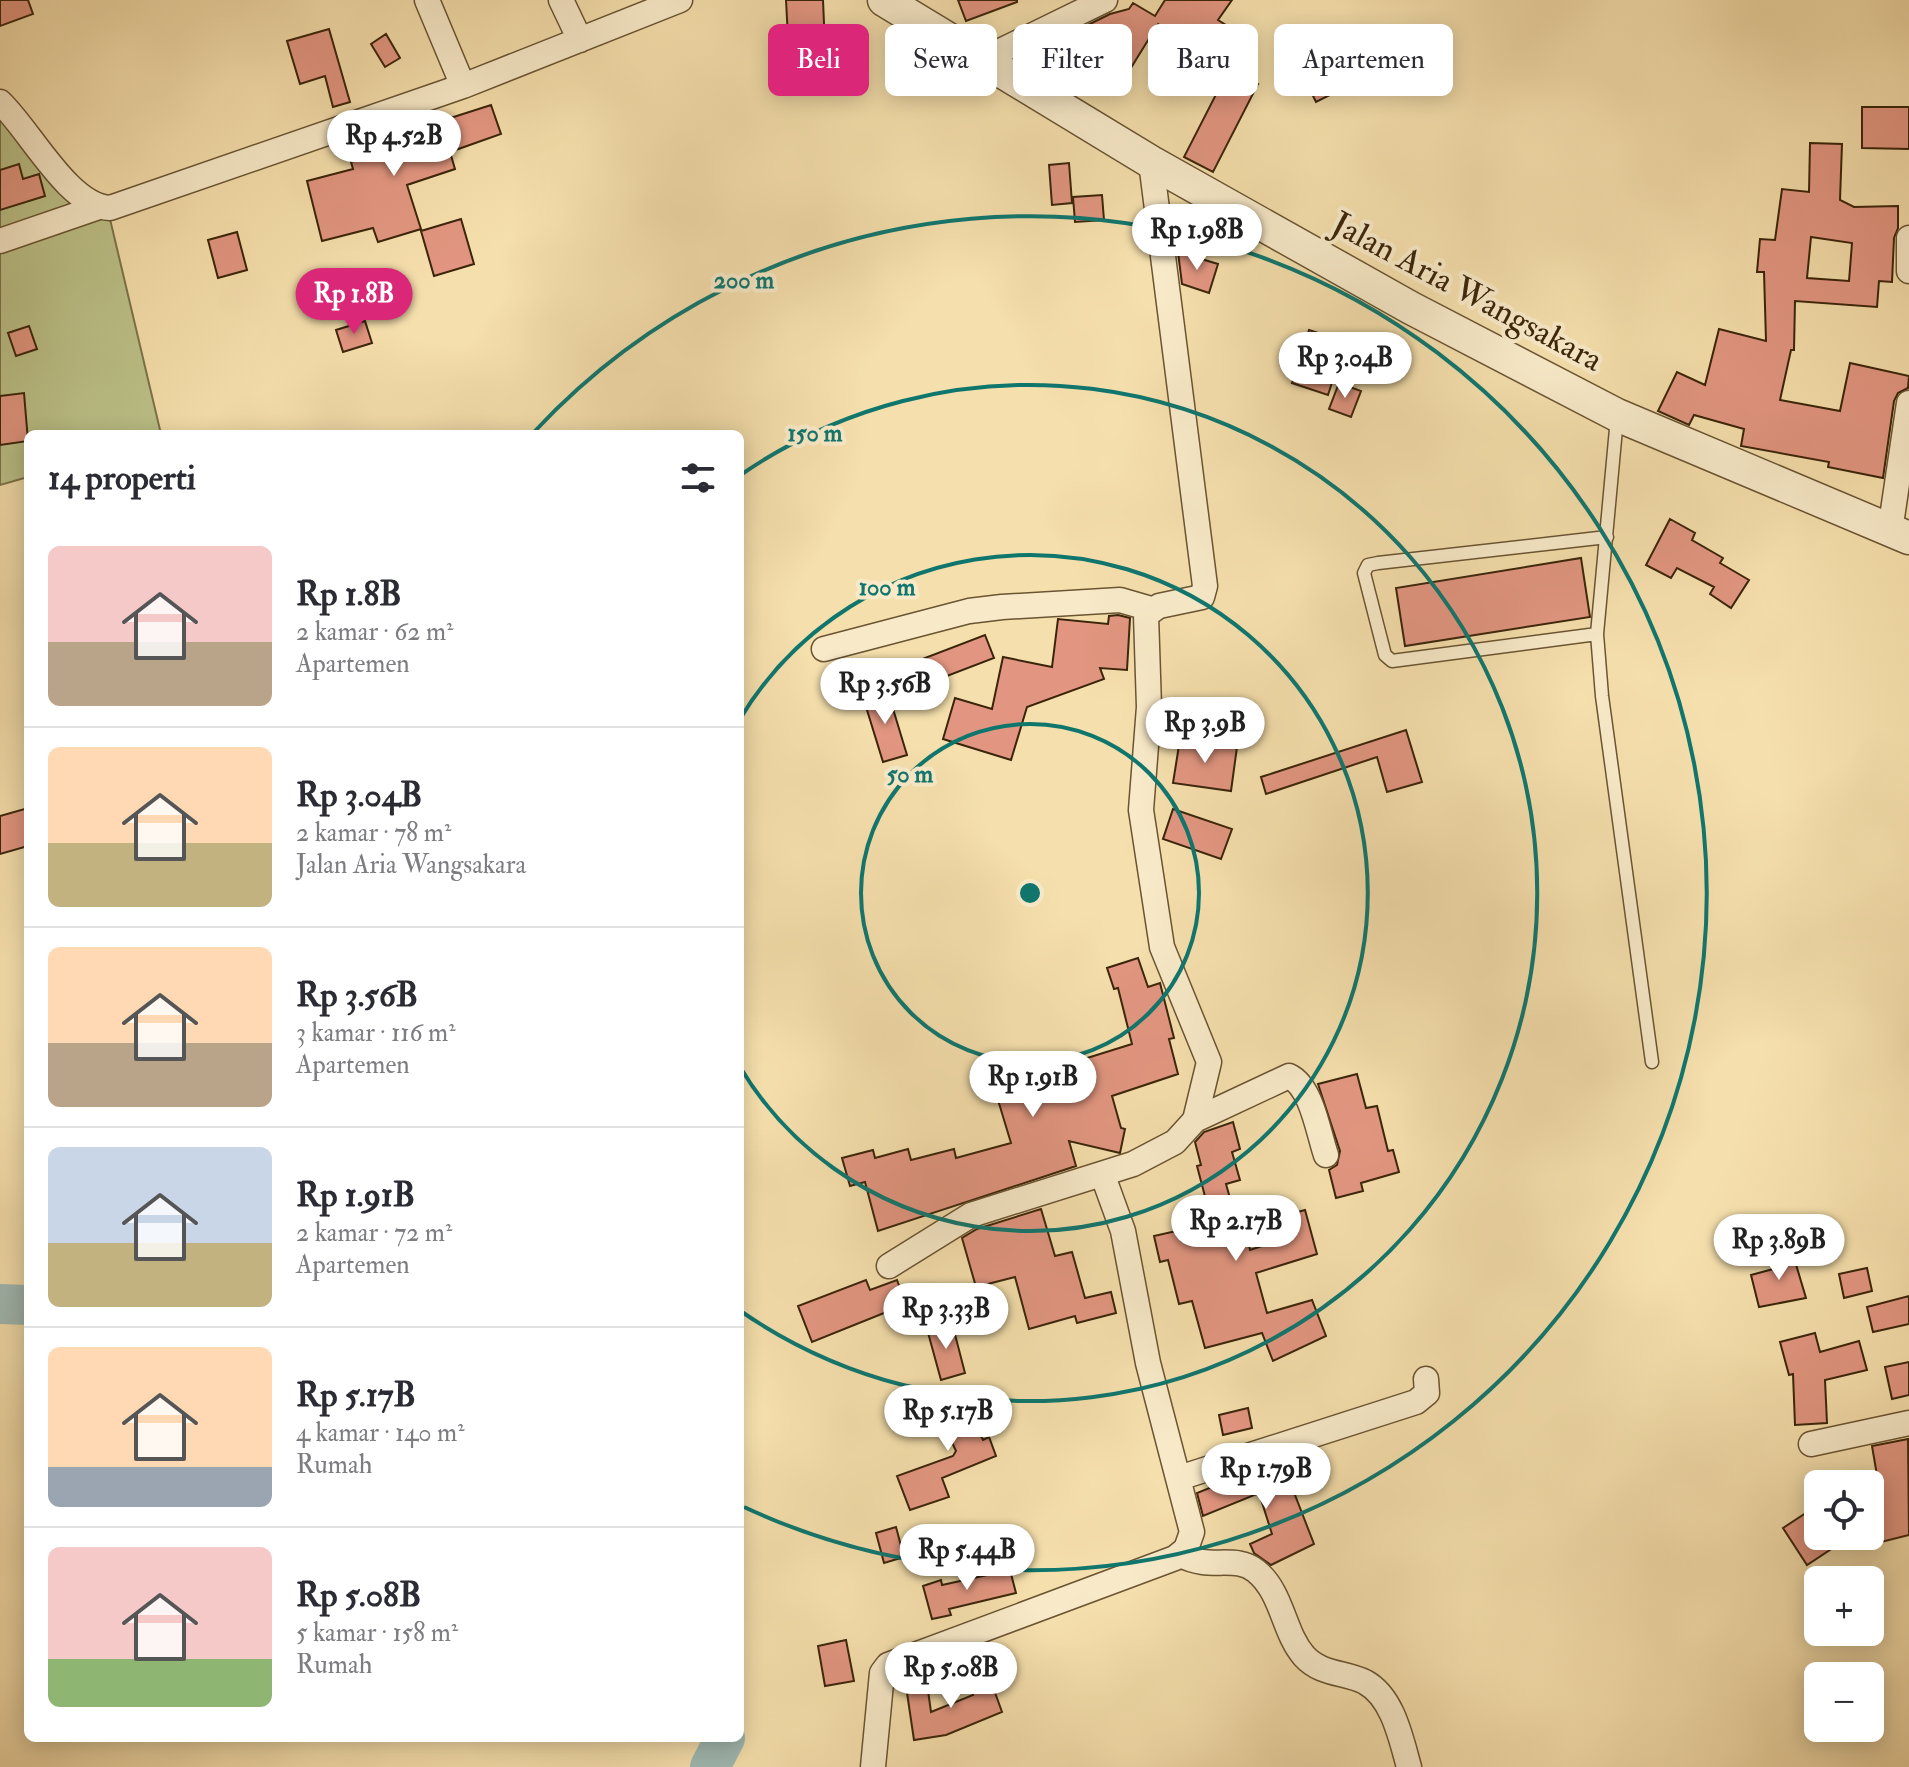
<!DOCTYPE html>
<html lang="id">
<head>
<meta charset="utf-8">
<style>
	body { margin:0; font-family:"IM FELL Double Pica",serif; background:#f7f7f7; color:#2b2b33; height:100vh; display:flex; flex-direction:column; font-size:30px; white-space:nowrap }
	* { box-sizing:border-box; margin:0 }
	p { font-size:26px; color:#7c7c81 }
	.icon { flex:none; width:44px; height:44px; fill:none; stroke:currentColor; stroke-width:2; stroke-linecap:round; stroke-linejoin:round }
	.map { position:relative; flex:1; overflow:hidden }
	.sheet { position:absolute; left:24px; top:430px; width:720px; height:1312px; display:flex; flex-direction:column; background:#fff; border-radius:12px; box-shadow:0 4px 20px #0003 }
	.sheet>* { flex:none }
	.top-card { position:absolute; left:768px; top:24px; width:760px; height:72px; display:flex; gap:16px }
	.controls { position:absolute; left:1804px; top:1470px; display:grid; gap:16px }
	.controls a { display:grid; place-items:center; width:80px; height:80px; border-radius:12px; background:#fff; box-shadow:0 4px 20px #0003; font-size:40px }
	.price { position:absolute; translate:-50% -68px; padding:0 18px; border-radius:28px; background:#fff; color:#222; font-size:26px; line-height:52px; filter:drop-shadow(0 2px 4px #0008) }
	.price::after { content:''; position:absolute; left:50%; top:48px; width:24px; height:18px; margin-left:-12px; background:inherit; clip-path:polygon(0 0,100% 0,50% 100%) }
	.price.active { background:#db2777; color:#fff }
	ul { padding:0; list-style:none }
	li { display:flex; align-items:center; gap:24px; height:200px; padding:0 24px }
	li+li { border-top:2px solid #e1e1e2 }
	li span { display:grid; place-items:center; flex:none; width:224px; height:160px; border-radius:12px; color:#555 }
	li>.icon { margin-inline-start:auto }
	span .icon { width:96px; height:96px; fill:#fffc; stroke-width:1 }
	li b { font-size:34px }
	h2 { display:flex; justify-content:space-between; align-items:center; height:96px; padding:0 24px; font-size:34px }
	.tag { padding:0 28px; border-radius:12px; background:#fff; box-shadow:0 4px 20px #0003; font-size:28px; line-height:72px }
	.tag.active { background:#db2777; color:#fff }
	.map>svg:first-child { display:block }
	.green { fill:#bcc289; stroke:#7c744a; stroke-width:2 }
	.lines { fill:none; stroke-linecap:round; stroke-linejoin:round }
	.river { stroke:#a0bab4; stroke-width:40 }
	.building { fill:#e29681; stroke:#3b250a; stroke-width:2; fill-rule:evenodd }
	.service-casing { stroke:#6a5432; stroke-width:15 }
	.minor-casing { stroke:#6a5432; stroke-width:27 }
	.tertiary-casing { stroke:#6a5432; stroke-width:35 }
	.service { stroke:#f8eac9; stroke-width:12 }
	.minor { stroke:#f8eac9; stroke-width:24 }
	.tertiary { stroke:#f8eac9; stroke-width:32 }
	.ring { fill:none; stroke:#0f766e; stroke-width:4 }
	.labels { text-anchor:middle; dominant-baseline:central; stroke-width:8; stroke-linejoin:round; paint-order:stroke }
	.street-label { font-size:34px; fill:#3b250a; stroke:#f8eac9 }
	.centre { fill:#0f766e; stroke:#f8eac9; stroke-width:4 }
	.ring-label { font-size:24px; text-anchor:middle; font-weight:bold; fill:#0f766e; stroke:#f8eac9; stroke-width:8; stroke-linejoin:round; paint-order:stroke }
</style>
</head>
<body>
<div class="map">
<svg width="1909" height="1767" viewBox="0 0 1909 1767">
	<rect width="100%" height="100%" fill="#f5dfac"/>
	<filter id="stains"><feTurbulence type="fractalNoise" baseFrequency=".0025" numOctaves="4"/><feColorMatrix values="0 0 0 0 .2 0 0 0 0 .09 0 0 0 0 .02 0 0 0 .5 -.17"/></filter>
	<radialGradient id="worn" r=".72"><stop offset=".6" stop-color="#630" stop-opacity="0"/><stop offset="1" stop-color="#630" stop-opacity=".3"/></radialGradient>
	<!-- green -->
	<path class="green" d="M 0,116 L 55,185 L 105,198 L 161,434 L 28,434 L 28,477 L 0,485 Z"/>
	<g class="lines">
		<!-- river -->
		<path class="river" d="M 0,1304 L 28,1305
			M 710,1767 L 725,1738"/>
	</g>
	<!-- building -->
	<path class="building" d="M 0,0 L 28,0 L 33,14 L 0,26 Z
		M 786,0 L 823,0 L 825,47 L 838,53 L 825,83 L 777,62 L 788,38 Z
		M 958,0 L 1017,0 L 1017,2 L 966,21 Z
		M 1165,0 L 1232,0 L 1218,20 L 1250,40 L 1232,69 L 1158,24 L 1116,92 L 1070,63 L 1045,76 L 1034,69 L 1027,55 L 1110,14 L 1129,9 L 1133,3 L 1155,16 Z
		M 329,29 L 350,102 L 333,107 L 325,76 L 300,84 L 287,41 Z
		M 1320,30 L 1348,86 L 1316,102 L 1288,45 Z
		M 386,34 L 400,58 L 385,67 L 371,44 Z
		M 1229,69 L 1258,84 L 1213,172 L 1184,157 Z
		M 491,105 L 501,134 L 450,152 L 455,169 L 407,185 L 421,229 L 378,242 L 373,228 L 322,241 L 307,181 L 353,169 L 351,162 L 379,153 L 377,147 L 414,134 L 413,130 Z
		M 1862,107 L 1909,107 L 1909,149 L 1862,148 Z
		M 1810,143 L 1842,144 L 1840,200 L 1854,207 L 1898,206 L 1898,228 L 1894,238 L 1892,282 L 1879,281 L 1877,307 L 1795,301 L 1794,350 L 1791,350 L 1780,400 L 1840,411 L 1850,363 L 1909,376 L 1908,388 L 1898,393 L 1894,401 L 1883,478 L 1828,467 L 1829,462 L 1741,446 L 1744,429 L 1694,415 L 1689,425 L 1658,411 L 1677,372 L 1705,385 L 1719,329 L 1766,341 L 1764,272 L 1757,272 L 1760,239 L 1775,240 L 1782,189 L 1809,192 ZM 1811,237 L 1852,243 L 1849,281 L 1807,278 Z
		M 1069,163 L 1072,203 L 1052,205 L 1049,165 Z
		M 19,164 L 23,179 L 39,174 L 45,196 L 0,210 L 0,170 Z
		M 1102,195 L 1104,220 L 1075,222 L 1073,197 Z
		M 461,219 L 474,264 L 434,276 L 421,231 Z
		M 237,232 L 247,270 L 218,278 L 208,240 Z
		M 1178,252 L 1218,264 L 1209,293 L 1182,284 Z
		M 365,321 L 372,343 L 343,352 L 336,330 Z
		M 29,326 L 37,349 L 16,356 L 8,333 Z
		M 1309,330 L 1345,342 L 1328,395 L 1292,383 Z
		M 1339,383 L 1361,391 L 1351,417 L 1329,409 Z
		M 24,393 L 28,441 L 0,445 L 0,396 Z
		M 1670,519 L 1695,533 L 1692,540 L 1723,558 L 1720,563 L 1749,580 L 1731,608 L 1710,594 L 1714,587 L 1677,568 L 1671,578 L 1646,565 Z
		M 1581,558 L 1590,617 L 1405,646 L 1396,588 Z
		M 1118,615 L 1130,618 L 1127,670 L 1100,668 L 1104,679 L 1027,707 L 1011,760 L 943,739 L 955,698 L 992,709 L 1003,657 L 1052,667 L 1058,619 L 1108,624 L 1109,616 Z
		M 985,635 L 994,658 L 913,689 L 904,666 Z
		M 887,689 L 907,755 L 883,762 L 863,697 Z
		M 1406,730 L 1422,782 L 1387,792 L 1377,757 L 1266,794 L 1261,777 Z
		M 1180,739 L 1237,747 L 1231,791 L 1173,783 Z
		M 28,808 L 28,846 L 0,854 L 0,816 Z
		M 1173,809 L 1232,829 L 1221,859 L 1163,839 Z
		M 1138,958 L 1148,987 L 1160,983 L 1174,1038 L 1169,1039 L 1178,1074 L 1112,1096 L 1121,1128 L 1125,1129 L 1120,1153 L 1069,1141 L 1076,1166 L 878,1231 L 865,1182 L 850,1186 L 842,1158 L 873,1150 L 875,1158 L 908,1149 L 911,1160 L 954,1149 L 956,1158 L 1011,1143 L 998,1100 L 1027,1092 L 1021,1074 L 1042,1068 L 1042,1064 L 1067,1058 L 1068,1064 L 1132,1044 L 1118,988 L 1114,989 L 1107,968 Z
		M 1357,1074 L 1366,1108 L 1377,1106 L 1388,1151 L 1393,1150 L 1399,1172 L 1361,1183 L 1363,1191 L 1336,1198 L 1329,1170 L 1337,1165 L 1340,1151 L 1318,1084 Z
		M 1233,1122 L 1240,1149 L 1232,1152 L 1240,1180 L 1226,1184 L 1240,1234 L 1246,1232 L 1250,1250 L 1292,1236 L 1286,1215 L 1305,1210 L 1317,1254 L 1256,1273 L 1267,1313 L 1312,1300 L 1326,1336 L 1273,1361 L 1262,1333 L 1205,1348 L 1192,1301 L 1179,1304 L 1168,1260 L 1160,1262 L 1154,1236 L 1212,1223 L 1197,1166 L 1201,1165 L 1195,1142 L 1204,1132 Z
		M 1041,1209 L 1055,1256 L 1072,1252 L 1085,1298 L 1111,1292 L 1116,1313 L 1077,1323 L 1075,1316 L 1029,1329 L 1015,1277 L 976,1287 L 962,1238 L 977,1229 Z
		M 1792,1251 L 1806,1298 L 1759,1307 L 1751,1275 L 1777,1268 L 1773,1257 Z
		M 1867,1268 L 1872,1291 L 1844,1298 L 1839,1274 Z
		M 866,1280 L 870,1290 L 897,1280 L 907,1308 L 884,1313 L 812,1342 L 798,1306 Z
		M 967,1290 L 977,1326 L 957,1331 L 948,1296 Z
		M 1909,1296 L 1909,1324 L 1873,1332 L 1867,1307 Z
		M 952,1323 L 965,1373 L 941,1380 L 927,1329 Z
		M 1815,1333 L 1820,1352 L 1859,1341 L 1867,1370 L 1825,1380 L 1827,1423 L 1795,1425 L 1793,1374 L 1789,1375 L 1780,1342 Z
		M 1909,1362 L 1909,1395 L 1892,1399 L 1885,1367 Z
		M 958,1387 L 983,1440 L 989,1437 L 996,1456 L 942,1478 L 949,1497 L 910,1510 L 897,1476 L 953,1456 L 956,1451 L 932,1399 Z
		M 1248,1408 L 1252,1428 L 1223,1435 L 1219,1415 Z
		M 1908,1439 L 1909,1535 L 1873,1544 L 1870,1489 L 1879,1487 L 1872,1446 Z
		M 1283,1464 L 1314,1544 L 1271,1565 L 1254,1553 L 1250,1544 L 1272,1534 L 1259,1493 L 1203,1516 L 1197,1493 L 1234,1478 Z
		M 1818,1505 L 1818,1536 L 1851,1536 L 1807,1565 L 1783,1528 Z
		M 896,1527 L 904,1557 L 884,1563 L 876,1533 Z
		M 1010,1570 L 1016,1593 L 949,1609 L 951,1615 L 932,1619 L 923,1586 L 941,1580 L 942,1585 Z
		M 846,1640 L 854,1681 L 825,1686 L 818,1646 Z
		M 989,1676 L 1002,1712 L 946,1735 L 914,1740 L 906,1686 L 927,1683 L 931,1712 L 973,1695 L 969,1684 Z"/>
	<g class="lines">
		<!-- service casing -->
		<g class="service-casing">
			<path id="service" d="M 1617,418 L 1597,634 L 1602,696 L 1652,1062
				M 1597,634 L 1392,661 L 1385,655 L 1364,573 L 1368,565 L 1378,563 L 1607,537"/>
		</g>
		<!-- minor casing -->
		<g class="minor-casing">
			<path id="minor" d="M 427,0 L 463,86
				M 561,0 L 580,40
				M 984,59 L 1105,0
				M 0,102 C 30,130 68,206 110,208 L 463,86 L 680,0
				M 1909,238 L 1909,271
				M 0,241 L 96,208
				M 1890,531 L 1909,403
				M 824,649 L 969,611 L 1002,607 L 1120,600 L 1151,609
				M 1195,1120 L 1289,1076 C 1312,1087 1318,1132 1326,1155
				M 889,1266 L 971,1215 L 1133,1164 L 1175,1142 L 1195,1120 L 1209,1062 L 1162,947 L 1141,810 L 1149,707 L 1146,615 L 1159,606 L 1202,597 L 1205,586 L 1151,162
				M 1811,1444 L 1909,1423
				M 1179,1478 L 1416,1402 L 1427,1393 L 1426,1379
				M 1181,1555 C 1210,1571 1235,1554 1256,1571 C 1283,1593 1283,1632 1304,1656 C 1321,1675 1345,1672 1365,1682 C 1393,1697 1401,1739 1409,1767
				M 873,1767 L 882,1673 L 888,1665 L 1175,1558 L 1186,1549 L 1192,1532 L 1148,1363 L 1123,1231 L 1103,1176"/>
		</g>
		<!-- tertiary casing -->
		<g class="tertiary-casing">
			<path id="tertiary" d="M 884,0 L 1151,162 L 1411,308 L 1617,415 L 1909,538"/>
		</g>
		<!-- service -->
		<use href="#service" class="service"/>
		<!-- minor -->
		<use href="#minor" class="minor"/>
		<!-- tertiary -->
		<use href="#tertiary" class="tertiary"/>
	</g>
	<!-- distance rings -->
	<g class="ring">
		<circle cx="1030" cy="893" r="169"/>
		<path d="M740 719A338 338 0 1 1 740 1067"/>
		<path d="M742 474A508 508 0 1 1 742 1312"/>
		<path d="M535 431A677 677 0 1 1 744 1507"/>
	</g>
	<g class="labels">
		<!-- street labels -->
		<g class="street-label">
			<text transform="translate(1467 292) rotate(28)">Jalan Aria Wangsakara</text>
		</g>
	</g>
	<circle cx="1030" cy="893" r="12" class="centre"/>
	<g class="ring-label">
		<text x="744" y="288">200 m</text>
		<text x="815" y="441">150 m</text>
		<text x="887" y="595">100 m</text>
		<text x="910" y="782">50 m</text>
	</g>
	<rect width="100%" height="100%" filter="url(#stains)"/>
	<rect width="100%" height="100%" fill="url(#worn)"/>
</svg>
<div class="controls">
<a><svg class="icon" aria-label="locate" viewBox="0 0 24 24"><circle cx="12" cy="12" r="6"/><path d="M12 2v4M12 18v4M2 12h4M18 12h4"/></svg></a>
<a>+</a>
<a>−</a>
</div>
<b class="price" style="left:394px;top:178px">Rp 4.52B</b>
<b class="price" style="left:1197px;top:272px">Rp 1.98B</b>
<b class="price active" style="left:354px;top:336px">Rp 1.8B</b>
<b class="price" style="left:1345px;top:400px">Rp 3.04B</b>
<b class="price" style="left:885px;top:726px">Rp 3.56B</b>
<b class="price" style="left:1205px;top:765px">Rp 3.9B</b>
<b class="price" style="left:1033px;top:1119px">Rp 1.91B</b>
<b class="price" style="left:1236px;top:1263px">Rp 2.17B</b>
<b class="price" style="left:1779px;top:1282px">Rp 3.89B</b>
<b class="price" style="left:946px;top:1351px">Rp 3.33B</b>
<b class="price" style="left:948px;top:1453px">Rp 5.17B</b>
<b class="price" style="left:1266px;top:1511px">Rp 1.79B</b>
<b class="price" style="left:967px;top:1592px">Rp 5.44B</b>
<b class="price" style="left:951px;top:1710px">Rp 5.08B</b>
<div class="top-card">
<a class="tag active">Beli</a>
<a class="tag">Sewa</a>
<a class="tag">Filter</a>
<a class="tag">Baru</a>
<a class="tag">Apartemen</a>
</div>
<section class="sheet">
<h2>14 properti<svg class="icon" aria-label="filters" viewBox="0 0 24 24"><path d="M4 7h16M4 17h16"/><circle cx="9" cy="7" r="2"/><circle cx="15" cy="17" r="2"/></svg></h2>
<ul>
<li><span style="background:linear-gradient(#f6c9c9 60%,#b9a48a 0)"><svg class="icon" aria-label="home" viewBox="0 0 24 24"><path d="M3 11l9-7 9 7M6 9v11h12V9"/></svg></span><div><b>Rp 1.8B</b><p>2 kamar · 62 m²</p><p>Apartemen</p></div></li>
<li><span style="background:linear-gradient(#ffd9b3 60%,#c2b280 0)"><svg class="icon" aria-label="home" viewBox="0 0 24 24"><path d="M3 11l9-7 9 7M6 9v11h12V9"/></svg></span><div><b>Rp 3.04B</b><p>2 kamar · 78 m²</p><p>Jalan Aria Wangsakara</p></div></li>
<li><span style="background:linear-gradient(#ffd9b3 60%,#b9a48a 0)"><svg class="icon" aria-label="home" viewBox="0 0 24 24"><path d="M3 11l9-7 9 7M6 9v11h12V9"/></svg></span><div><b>Rp 3.56B</b><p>3 kamar · 116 m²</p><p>Apartemen</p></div></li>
<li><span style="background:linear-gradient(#c9d6e8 60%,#c2b280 0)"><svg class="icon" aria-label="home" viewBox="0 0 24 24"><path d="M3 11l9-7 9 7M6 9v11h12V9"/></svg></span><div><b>Rp 1.91B</b><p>2 kamar · 72 m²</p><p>Apartemen</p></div></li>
<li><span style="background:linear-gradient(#ffd9b3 75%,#9aa5b1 0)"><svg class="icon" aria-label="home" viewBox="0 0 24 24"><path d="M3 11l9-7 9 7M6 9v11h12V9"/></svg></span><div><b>Rp 5.17B</b><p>4 kamar · 140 m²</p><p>Rumah</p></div></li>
<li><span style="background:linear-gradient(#f6c9c9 70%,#8fb573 0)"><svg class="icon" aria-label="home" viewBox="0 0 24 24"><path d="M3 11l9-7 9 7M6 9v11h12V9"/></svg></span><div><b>Rp 5.08B</b><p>5 kamar · 158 m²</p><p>Rumah</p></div></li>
</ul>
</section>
</div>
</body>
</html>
